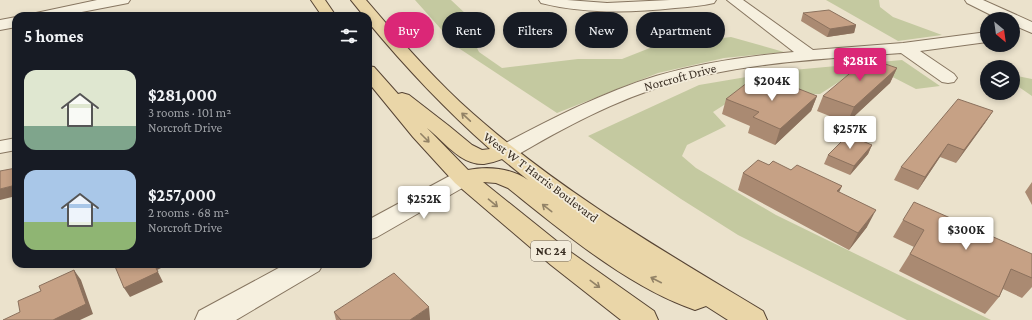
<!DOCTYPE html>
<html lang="en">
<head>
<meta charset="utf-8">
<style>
	body { margin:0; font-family:"Crimson Pro",serif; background:#242831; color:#f1f3f6; height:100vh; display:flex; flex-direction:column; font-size:15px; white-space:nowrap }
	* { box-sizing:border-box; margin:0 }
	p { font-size:13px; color:#9ea1a6 }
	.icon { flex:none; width:22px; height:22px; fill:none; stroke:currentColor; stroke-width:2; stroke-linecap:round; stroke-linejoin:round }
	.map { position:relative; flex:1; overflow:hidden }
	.drawer { position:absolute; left:12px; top:12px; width:360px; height:256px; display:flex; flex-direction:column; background:#171b24; border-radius:12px; box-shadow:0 2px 6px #0003 }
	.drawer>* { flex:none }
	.top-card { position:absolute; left:384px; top:12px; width:380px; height:36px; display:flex; gap:8px }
	.needle { width:26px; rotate:151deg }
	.fabs { position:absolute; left:980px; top:12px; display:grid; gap:8px }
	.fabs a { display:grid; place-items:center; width:40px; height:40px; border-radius:50%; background:#171b24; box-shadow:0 2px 6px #0003; font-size:20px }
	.price { position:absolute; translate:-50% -34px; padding:0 9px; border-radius:4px; background:#fff; color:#222; font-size:13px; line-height:26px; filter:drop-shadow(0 1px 2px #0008) }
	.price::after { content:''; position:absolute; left:50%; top:24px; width:12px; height:9px; margin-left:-6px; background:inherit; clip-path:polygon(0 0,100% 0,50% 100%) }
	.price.current { background:#db2777; color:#fff }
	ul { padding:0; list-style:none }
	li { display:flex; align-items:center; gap:12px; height:100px; padding:0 12px }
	li span { display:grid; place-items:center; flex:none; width:112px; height:80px; border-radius:12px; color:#555 }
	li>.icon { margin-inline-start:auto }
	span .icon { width:48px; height:48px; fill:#fffc; stroke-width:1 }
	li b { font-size:17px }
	h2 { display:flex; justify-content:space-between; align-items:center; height:48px; padding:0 12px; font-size:17px }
	.chip { padding:0 14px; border-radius:18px; background:#171b24; box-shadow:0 2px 6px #0003; font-size:14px; line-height:36px }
	.chip.current { background:#db2777; color:#fff }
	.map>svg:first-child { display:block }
	.green { fill:#c4c9a0 }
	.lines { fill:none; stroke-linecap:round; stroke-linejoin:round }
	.minor-casing { stroke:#877661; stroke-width:2 }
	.major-casing { stroke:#564434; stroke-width:2 }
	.minor { fill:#f6f0df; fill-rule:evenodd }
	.major { fill:#ead6a8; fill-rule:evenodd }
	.wall { fill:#aa8a72 }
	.shaded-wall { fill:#8b715d }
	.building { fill:#c6a185; stroke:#8b715d }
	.oneway { stroke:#928266 }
	.labels { text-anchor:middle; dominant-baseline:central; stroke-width:3.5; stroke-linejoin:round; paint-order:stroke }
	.shield { fill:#f3ecdb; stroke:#71675a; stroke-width:1 }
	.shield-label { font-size:12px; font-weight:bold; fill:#392e23 }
	.street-label { font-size:13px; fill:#392e23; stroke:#f3ecdb }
</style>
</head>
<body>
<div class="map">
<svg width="1032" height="320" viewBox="0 0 1032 320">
	<rect width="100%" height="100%" fill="#ebe2cc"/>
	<!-- green -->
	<path class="green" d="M 415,0 L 451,0 L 467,15 L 472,38 L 479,52 L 502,68 L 578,59 L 622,59 L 655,46 L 731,37 L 784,52 L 724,58 L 658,73 L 557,113 L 457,47 Z
		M 826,0 L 879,0 L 880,7 L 893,17 L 942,35 L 898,41 Z
		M 902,60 L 940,86 L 916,89 L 881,71 L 859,69 L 820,94 L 779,95 L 749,89 L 713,112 L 726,126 L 687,145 L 682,156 L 696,168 L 776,215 L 991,320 L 907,320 L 738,235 L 681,199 L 588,136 L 699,85 L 782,71 Z
		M 1013,75 L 1032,79 L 1032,96 L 1013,83 Z"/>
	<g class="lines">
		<!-- minor casing -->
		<g class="minor-casing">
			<path id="minor" d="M 97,0 L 130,0 L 128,3 L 123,4 L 61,16 L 34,16 L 36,13 Z
				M 539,0 L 567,0 L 607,3 L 670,0 L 716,0 L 714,3 C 701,6 688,7 675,8 C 630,13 585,14 541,3 Z
				M 727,0 L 743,0 L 813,50 L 903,43 L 987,32 L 987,42 L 920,51 L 954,74 L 957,78 L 954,82 L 948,83 L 942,82 L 901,53 C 824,59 745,62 670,84 C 615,100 563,128 514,157 L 506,159 L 498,157 L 495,152 L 498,147 C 549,120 601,93 656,76 C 701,63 747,56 794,52 Z
				M 965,0 L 983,0 L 1032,22 L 1032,33 L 1013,25 L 1013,19 L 999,19 L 967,3 Z
				M 16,17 L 16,27 L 0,30 L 0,20 Z
				M 16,138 L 16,150 L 0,153 L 0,141 Z
				M 463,171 L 471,173 L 474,178 L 471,183 L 377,237 L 368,240 L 368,220 L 455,173 Z
				M 286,264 L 323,264 L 319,271 L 236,320 L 195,320 L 199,311 Z"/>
		</g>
		<!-- major casing -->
		<g class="major-casing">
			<path id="major" d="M 311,0 L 325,0 L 336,16 L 322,16 Z
				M 351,0 L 366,0 C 396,35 426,70 460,102 C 550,185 658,248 763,311 L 767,320 L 728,320 L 706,306 L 695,310 C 628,287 563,232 508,188 L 496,183 L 483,182 L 569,251 L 654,311 L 658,320 L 621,320 L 551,265 L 455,183 L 413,137 L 368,82 L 368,66 L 374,67 L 398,94 L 402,93 L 409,95 L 449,126 L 472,145 L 482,150 L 490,149 C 446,110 406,68 368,22 L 368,16 L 364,16 ZM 427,128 C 444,141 460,165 484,164 C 490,163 497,161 502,159 L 528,180 C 511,168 488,166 468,170 Z"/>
		</g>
		<!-- minor -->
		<use href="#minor" class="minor"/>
		<!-- major -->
		<use href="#major" class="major"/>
	</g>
	<!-- wall -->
	<path class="wall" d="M 803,13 L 856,25 L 854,33 L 827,37 L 801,21 Z
		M 897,68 L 890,83 L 847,123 L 817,111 L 823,96 Z
		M 782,90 L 817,96 L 811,111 L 775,145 L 748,133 L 750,126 L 722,114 L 726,99 Z
		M 993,111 L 985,123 L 956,163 L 940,157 L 918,190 L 894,180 L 901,167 Z
		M 872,145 L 868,154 L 850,175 L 824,164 L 828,155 Z
		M 769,165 L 791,170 L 842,186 L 839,192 L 867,227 L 849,250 L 738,190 L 743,173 Z
		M 1032,182 L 1032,205 L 1025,192 Z
		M 903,220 L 1032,254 L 1032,287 L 1022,298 L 1003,289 L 999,297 L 985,314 L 899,271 L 914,247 L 893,237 Z
		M 334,312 L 430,319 L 430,320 L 336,320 Z"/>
	<!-- shaded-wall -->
	<path class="shaded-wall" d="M 856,25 L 854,33 L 827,37 L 830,29 Z
		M 897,68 L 890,83 L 847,123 L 854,107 Z
		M 817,96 L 811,111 L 775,145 L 780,129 Z
		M 993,111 L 985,123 L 956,163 L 964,150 Z
		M 948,144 L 940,157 L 918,190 L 925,177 Z
		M 872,145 L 868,154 L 850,175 L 854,166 Z
		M 16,185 L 16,196 L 0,200 L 0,189 Z
		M 842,186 L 834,202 L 837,191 Z
		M 876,210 L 867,227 L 849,250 L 858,233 Z
		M 154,264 L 169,264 L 157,270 L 163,282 L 130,297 L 124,288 Z
		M 74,270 L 81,280 L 93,314 L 80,320 L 53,320 Z
		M 429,307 L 430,319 L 430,320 L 410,320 Z"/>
	<!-- building -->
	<path class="building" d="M 829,10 L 856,25 L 830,29 L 803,13 Z
		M 868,58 L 897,68 L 854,107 L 823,96 Z
		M 752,79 L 782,90 L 789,85 L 817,96 L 780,129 L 753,117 L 759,112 L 726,99 Z
		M 958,99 L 993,111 L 964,150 L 948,144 L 925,177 L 901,167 Z
		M 848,135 L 872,145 L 854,166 L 828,155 Z
		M 758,160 L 769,165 L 773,161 L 791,170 L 797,165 L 842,186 L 837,191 L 876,210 L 858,233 L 743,173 Z
		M 16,168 L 16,185 L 0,189 L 0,171 Z
		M 914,202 L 1032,254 L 1032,278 L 1011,269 L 999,297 L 910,254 L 924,230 L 903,220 Z
		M 114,264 L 154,264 L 158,272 L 124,288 Z
		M 74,270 L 86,304 L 53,320 L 3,320 L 20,312 L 18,301 L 41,291 L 39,286 Z
		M 394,273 L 429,307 L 410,320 L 341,320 L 334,312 Z"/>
	<!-- one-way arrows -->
	<defs><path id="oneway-shaft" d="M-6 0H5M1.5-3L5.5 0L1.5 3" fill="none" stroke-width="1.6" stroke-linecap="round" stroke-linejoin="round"/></defs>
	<g class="oneway">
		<use href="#oneway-shaft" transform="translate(466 117) rotate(-137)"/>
		<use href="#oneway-shaft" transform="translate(425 138) rotate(45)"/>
		<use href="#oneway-shaft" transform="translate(493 203) rotate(40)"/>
		<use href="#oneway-shaft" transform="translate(547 208) rotate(-142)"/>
		<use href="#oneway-shaft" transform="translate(656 280) rotate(-153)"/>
		<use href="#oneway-shaft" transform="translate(595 284) rotate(37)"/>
	</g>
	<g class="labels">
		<!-- shield labels -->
		<rect class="shield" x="531" y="241" width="40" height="20" rx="3"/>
		<g class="shield-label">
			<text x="551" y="251">NC 24</text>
		</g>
		<!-- street labels -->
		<g class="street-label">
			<text transform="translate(680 77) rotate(-15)">Norcroft Drive</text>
			<text transform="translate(541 177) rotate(37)">West W T Harris Boulevard</text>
		</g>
	</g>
</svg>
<div class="fabs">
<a><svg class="needle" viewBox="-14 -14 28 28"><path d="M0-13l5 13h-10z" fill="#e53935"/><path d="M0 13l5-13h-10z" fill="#9ea1a6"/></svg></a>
<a><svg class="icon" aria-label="layers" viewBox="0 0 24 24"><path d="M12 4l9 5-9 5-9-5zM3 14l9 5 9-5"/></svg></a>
</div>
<b class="price current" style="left:860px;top:82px">$281K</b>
<b class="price" style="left:772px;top:102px">$204K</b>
<b class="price" style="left:850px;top:150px">$257K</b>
<b class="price" style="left:424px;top:220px">$252K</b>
<b class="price" style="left:966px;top:251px">$300K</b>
<div class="top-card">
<a class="chip current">Buy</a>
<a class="chip">Rent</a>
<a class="chip">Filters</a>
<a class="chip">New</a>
<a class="chip">Apartment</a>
</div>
<section class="drawer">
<h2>5 homes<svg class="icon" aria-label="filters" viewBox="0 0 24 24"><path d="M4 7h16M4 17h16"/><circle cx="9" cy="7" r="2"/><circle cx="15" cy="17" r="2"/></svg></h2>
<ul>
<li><span style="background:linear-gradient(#dfe7d0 70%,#7fa58c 0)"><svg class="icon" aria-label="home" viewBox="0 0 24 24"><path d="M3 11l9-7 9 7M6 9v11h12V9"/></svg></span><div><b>$281,000</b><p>3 rooms · 101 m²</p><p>Norcroft Drive</p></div></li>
<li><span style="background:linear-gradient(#a9c7e8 65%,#8fb573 0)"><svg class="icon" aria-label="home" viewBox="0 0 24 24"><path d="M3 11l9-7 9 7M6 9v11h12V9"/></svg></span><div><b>$257,000</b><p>2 rooms · 68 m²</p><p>Norcroft Drive</p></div></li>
</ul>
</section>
</div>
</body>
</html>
